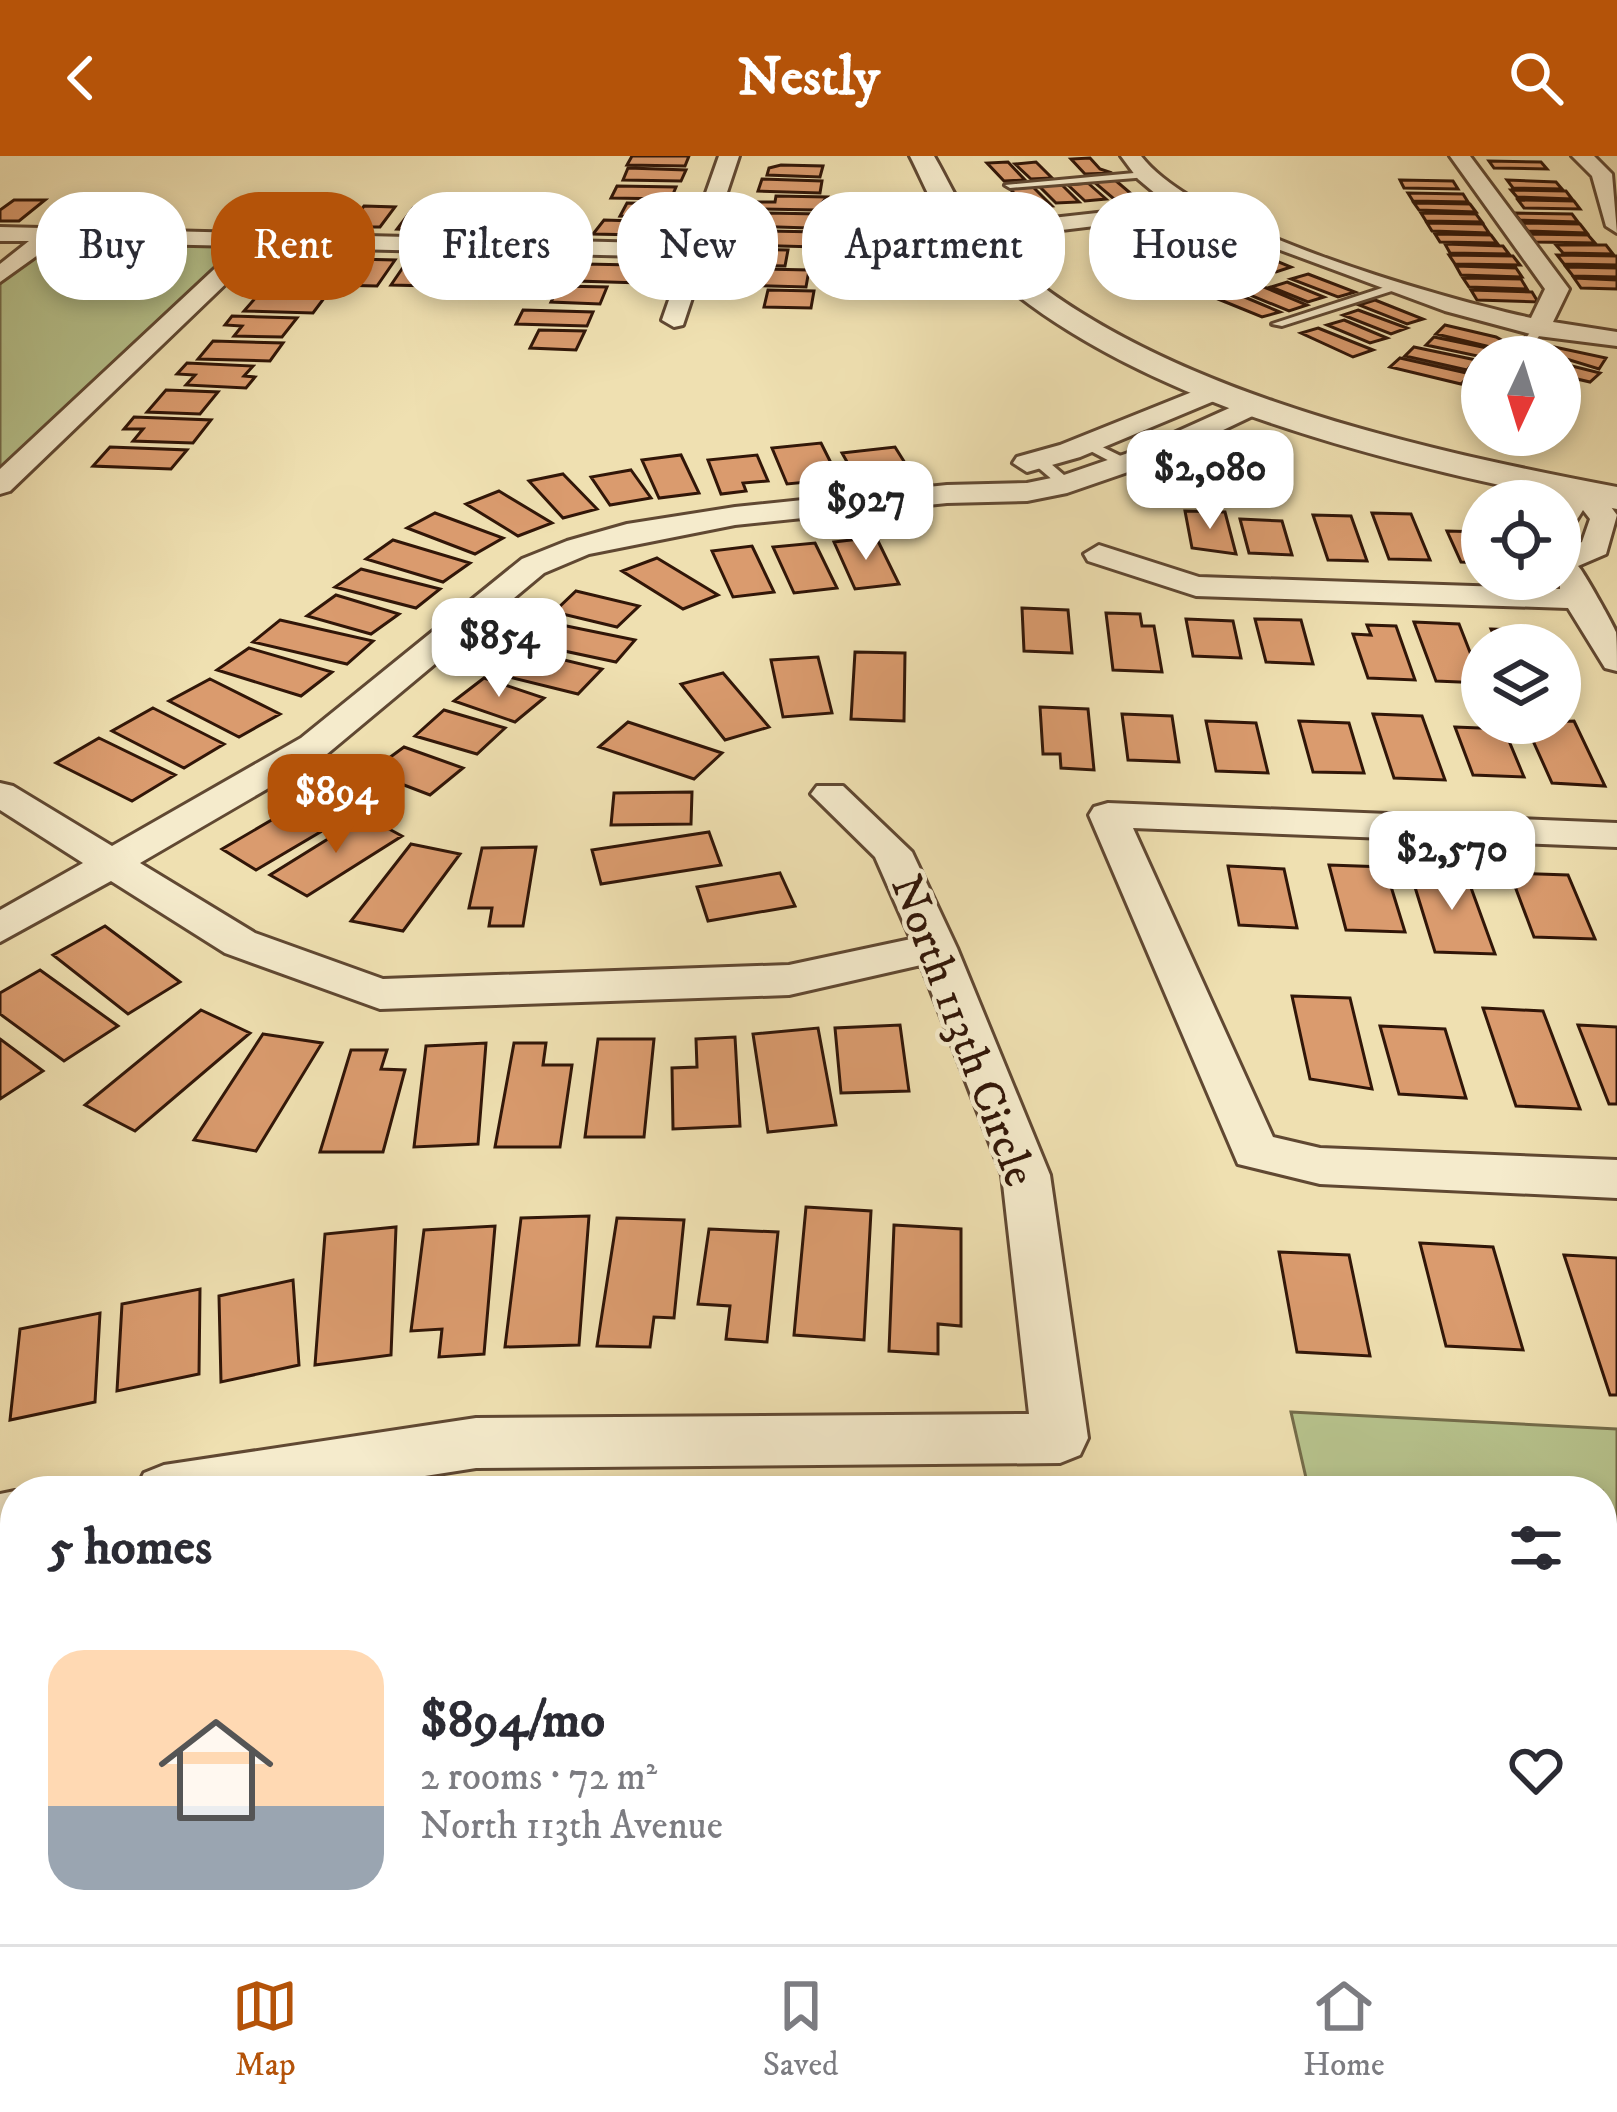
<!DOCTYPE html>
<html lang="en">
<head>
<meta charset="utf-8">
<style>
	body { margin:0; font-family:"IM FELL DW Pica",serif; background:#f2f2f3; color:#2b2b33; height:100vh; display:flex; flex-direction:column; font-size:45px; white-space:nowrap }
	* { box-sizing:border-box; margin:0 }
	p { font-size:39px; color:#7c7c81 }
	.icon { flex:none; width:66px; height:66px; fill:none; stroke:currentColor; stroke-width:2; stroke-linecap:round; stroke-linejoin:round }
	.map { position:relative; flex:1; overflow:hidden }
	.details { position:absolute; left:0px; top:1320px; width:1617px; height:468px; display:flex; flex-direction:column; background:#fff; border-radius:48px 48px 0 0; box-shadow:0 6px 18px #0003 }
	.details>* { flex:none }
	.banner { position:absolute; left:36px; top:36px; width:1545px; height:108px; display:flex; gap:24px }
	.needle { width:78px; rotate:184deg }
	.fabs { position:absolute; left:1461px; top:180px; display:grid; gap:24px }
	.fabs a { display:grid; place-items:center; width:120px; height:120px; border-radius:50%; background:#fff; box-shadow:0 6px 18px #0003; font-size:60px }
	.price { position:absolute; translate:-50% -102px; padding:0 27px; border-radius:24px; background:#fff; color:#222; font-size:39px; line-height:78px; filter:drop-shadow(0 3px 6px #0008) }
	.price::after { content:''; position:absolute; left:50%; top:72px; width:36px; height:27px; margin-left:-18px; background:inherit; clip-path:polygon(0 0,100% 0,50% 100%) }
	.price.current { background:#b45309; color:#fff }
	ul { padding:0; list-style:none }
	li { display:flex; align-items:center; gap:36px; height:300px; padding:0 48px }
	li span { display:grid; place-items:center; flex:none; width:336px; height:240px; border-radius:36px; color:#555 }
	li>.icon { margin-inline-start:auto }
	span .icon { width:144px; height:144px; fill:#fffc; stroke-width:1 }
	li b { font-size:51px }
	h2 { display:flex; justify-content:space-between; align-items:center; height:144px; padding:0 48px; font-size:51px }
	.chip { padding:0 42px; border-radius:48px; background:#fff; box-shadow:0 6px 18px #0003; font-size:42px; line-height:108px }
	.chip.current { background:#b45309; color:#fff }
	header { display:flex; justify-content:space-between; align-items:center; height:156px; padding:0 48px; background:#b45309; color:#fff; font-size:54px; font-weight:700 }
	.menu { display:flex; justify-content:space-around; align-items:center; height:168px; border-top:3px solid #e1e1e2; background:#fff; font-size:33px; color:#7c7c81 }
	.menu a { display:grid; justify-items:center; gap:6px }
	.menu .current { color:#b45309 }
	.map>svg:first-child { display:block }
	.green { fill:#b7c38d; stroke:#746c4a; stroke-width:3 }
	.building { fill:#da9b6e; stroke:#311608; stroke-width:3 }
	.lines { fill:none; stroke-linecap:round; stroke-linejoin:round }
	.service-casing { stroke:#604832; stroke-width:6 }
	.minor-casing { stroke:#604832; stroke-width:6 }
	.tertiary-casing { stroke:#604832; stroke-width:6 }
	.service { fill:#f5ebcc; fill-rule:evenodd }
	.minor { fill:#f5ebcc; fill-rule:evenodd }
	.tertiary { fill:#f5ebcc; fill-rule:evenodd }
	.labels { text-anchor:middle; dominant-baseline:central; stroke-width:9; stroke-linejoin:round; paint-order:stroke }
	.street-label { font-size:45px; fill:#311608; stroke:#f5ebcc }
</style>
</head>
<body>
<header><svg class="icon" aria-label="back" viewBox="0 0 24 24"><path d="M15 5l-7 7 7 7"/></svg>Nestly<svg class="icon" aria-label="search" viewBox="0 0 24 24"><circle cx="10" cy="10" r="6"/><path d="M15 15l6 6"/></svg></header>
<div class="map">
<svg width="1617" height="1788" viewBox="0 0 1617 1788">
	<rect width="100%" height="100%" fill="#efe0b1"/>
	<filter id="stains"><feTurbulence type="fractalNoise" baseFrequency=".00167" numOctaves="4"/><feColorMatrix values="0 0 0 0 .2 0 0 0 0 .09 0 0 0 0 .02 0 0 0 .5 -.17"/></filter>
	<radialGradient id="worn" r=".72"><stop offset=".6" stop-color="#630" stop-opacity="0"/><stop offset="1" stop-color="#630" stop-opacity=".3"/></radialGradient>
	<!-- green -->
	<path class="green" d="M 51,79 L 259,84 L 0,329 L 0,119 Z
		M 1291,1256 L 1617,1273 L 1617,1654 L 1602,1657 L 1602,1335 L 1309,1335 Z"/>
	<!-- building -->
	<path class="building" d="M 632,0 L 689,0 L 685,10 L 627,9 Z
		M 1090,2 L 1100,13 L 1112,17 L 1085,18 L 1071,3 Z
		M 1489,5 L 1541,6 L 1547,13 L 1494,12 Z
		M 1008,6 L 1025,24 L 1004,25 L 987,7 Z
		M 1036,6 L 1052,22 L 1031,23 L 1015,8 Z
		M 781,9 L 823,10 L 820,21 L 767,19 L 769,12 Z
		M 628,12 L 686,14 L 681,25 L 623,24 Z
		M 762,23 L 822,25 L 820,37 L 758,35 Z
		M 1115,24 L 1135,41 L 1114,43 L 1094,26 Z
		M 1400,24 L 1453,25 L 1458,33 L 1404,32 Z
		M 1507,24 L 1556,26 L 1562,33 L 1513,32 Z
		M 1088,27 L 1106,43 L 1085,45 L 1068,29 Z
		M 1062,29 L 1079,46 L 1056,47 L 1039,30 Z
		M 617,30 L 676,31 L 671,43 L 611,42 Z
		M 1033,31 L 1052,50 L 1029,52 L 1010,33 Z
		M 1511,34 L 1566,35 L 1572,43 L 1517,41 Z
		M 1408,37 L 1463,38 L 1468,46 L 1413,45 Z
		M 776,40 L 827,41 L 816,54 L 757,53 L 758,46 L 775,46 Z
		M 14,44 L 45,44 L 19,65 L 0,65 L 0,54 Z
		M 1518,44 L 1574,45 L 1580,53 L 1524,52 Z
		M 627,47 L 674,48 L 669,62 L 620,60 Z
		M 1414,47 L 1470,48 L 1476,56 L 1419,54 Z
		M 364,50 L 395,51 L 380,71 L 348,71 Z
		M 413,52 L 444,53 L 429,74 L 397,73 Z
		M 298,56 L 338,57 L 326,72 L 285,71 Z
		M 465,56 L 502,57 L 492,73 L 454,72 Z
		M 767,57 L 819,58 L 809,72 L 750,70 L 752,63 L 765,63 Z
		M 1421,57 L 1476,58 L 1482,66 L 1426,65 Z
		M 1514,57 L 1572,58 L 1578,66 L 1520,64 Z
		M 604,64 L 664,66 L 661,73 L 643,73 L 640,79 L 593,78 Z
		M 1427,67 L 1483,68 L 1489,77 L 1432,75 Z
		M 1522,67 L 1580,68 L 1587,77 L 1528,75 Z
		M 1191,72 L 1229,88 L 1209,93 L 1171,76 Z
		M 767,75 L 820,76 L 817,91 L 748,89 L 750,81 L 765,81 Z
		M 1168,78 L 1206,95 L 1187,100 L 1149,83 Z
		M 1435,78 L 1491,79 L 1497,87 L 1440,86 Z
		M 1529,78 L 1588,79 L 1595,87 L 1535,86 Z
		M 1143,85 L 1184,101 L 1165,106 L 1125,89 Z
		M 1445,88 L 1503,90 L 1509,98 L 1450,97 Z
		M 1556,89 L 1606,89 L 1613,98 L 1563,97 Z
		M 1116,90 L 1160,107 L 1142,113 L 1098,95 Z
		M 746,93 L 788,94 L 785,110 L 742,109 Z
		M 1249,95 L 1269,102 L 1291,111 L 1276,116 L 1232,100 Z
		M 1449,99 L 1513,100 L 1520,109 L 1455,108 Z
		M 1557,99 L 1617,100 L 1617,109 L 1564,108 Z
		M 307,101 L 330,102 L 310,127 L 266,126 L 283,106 L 302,107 Z
		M 1226,102 L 1269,118 L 1252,123 L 1209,107 Z
		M 354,103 L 395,104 L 377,130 L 334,129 Z
		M 408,104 L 448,105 L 432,130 L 391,129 Z
		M 585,108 L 632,109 L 629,117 L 645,118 L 641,127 L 577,125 Z
		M 1456,110 L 1516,112 L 1522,121 L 1461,119 Z
		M 1211,111 L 1245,125 L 1228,130 L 1194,115 Z
		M 1566,111 L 1617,112 L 1617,121 L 1573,120 Z
		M 763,113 L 809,114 L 806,131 L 740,129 L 743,120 L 761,121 Z
		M 1184,117 L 1227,134 L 1210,140 L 1167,122 Z
		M 1308,118 L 1355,136 L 1338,141 L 1291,123 Z
		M 1463,122 L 1521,123 L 1527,133 L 1469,131 Z
		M 1574,122 L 1617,124 L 1617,133 L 1581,132 Z
		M 1287,126 L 1324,141 L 1308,146 L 1271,131 Z
		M 559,130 L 607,131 L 600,148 L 551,146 Z
		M 1264,131 L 1307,149 L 1289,155 L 1245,137 Z
		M 768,134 L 814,135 L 811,152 L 764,151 Z
		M 1471,134 L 1532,136 L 1538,146 L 1477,144 Z
		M 1235,137 L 1280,156 L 1262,161 L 1218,143 Z
		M 258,139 L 325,141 L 313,157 L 244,155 Z
		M 1375,144 L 1423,163 L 1407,168 L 1359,149 Z
		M 523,154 L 593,156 L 587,170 L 516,168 Z
		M 1358,154 L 1407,172 L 1391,178 L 1343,159 Z
		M 232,160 L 297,162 L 282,181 L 234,180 L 242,170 L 225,169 Z
		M 1344,164 L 1387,182 L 1370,187 L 1327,169 Z
		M 1445,169 L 1496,181 L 1505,186 L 1499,193 L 1436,178 Z
		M 1318,172 L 1373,194 L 1353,201 L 1301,177 Z
		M 539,174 L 585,175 L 576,194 L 530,192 Z
		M 1434,181 L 1492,193 L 1482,201 L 1426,189 Z
		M 213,185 L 283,187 L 270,205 L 198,203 Z
		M 1545,189 L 1606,202 L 1599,213 L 1560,201 L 1537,200 Z
		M 1414,191 L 1476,204 L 1467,214 L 1405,200 Z
		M 1400,202 L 1471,218 L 1461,228 L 1390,211 Z
		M 187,207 L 253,210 L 244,220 L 255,221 L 246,232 L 186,229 L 195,219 L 177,218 Z
		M 1560,207 L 1600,217 L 1590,226 L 1560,219 Z
		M 166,234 L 218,236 L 200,258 L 147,256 Z
		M 134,261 L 211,264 L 193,287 L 133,285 L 143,273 L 124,273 Z
		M 821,287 L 839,323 L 787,328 L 772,292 Z
		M 110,291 L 187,294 L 171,313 L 93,310 Z
		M 895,291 L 910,315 L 855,320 L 842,297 Z
		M 681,299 L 699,337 L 659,342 L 642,304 Z
		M 757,299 L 768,325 L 743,327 L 746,335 L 721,338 L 708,304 Z
		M 631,314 L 651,342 L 610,349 L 591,321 Z
		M 563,318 L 597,353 L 563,362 L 529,325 Z
		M 499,335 L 552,367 L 518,380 L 466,348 Z
		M 1185,355 L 1225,356 L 1236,398 L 1192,392 Z
		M 435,357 L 503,382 L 475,398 L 407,372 Z
		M 1372,357 L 1411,358 L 1430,404 L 1389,403 Z
		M 1313,359 L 1351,360 L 1367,405 L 1328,404 Z
		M 1240,363 L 1282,365 L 1292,399 L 1249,397 Z
		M 1447,375 L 1482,376 L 1482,407 L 1461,406 Z
		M 876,381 L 899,428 L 855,433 L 834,386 Z
		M 393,384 L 470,407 L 443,426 L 366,403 Z
		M 815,387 L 837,432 L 794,437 L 773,391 Z
		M 752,390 L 774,436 L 733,441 L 712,395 Z
		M 657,402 L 718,439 L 683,453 L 622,415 Z
		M 361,413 L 440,433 L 416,452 L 335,431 Z
		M 576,435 L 639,450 L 617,471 L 554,456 Z
		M 336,439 L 399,458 L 371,478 L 307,460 Z
		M 1022,452 L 1068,454 L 1072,497 L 1024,495 Z
		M 1106,457 L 1140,458 L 1142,470 L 1154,470 L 1162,516 L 1113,514 Z
		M 1186,463 L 1233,465 L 1241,502 L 1193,500 Z
		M 1255,463 L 1301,464 L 1313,508 L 1266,506 Z
		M 280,464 L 373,485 L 347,508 L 253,486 Z
		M 542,465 L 635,484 L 616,506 L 522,486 Z
		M 1414,466 L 1459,468 L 1482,527 L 1436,525 Z
		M 1367,469 L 1396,470 L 1415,524 L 1368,522 L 1353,478 L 1371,479 Z
		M 1491,473 L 1536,475 L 1543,489 L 1498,489 Z
		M 510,491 L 602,513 L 578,538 L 485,515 Z
		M 249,492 L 332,516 L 301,540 L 217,514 Z
		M 855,496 L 905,497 L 904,565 L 851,563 Z
		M 818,501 L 832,557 L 783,561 L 771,504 Z
		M 723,517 L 769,571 L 725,584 L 681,528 Z
		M 484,522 L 544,542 L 515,566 L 454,545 Z
		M 210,523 L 280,558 L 239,581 L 169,545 Z
		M 1040,551 L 1088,553 L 1094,614 L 1061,612 L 1060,598 L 1043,598 Z
		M 153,552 L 224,588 L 184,612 L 112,575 Z
		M 444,554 L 505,572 L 477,598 L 415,580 Z
		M 1122,558 L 1172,560 L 1179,606 L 1128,604 Z
		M 1373,558 L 1422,560 L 1445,624 L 1394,622 Z
		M 1206,565 L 1256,567 L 1268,617 L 1216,615 Z
		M 1299,565 L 1349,567 L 1364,617 L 1313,616 Z
		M 1574,565 L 1605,630 L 1552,627 L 1525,567 Z
		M 628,566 L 722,597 L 694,623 L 599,591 Z
		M 1455,571 L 1504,573 L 1524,621 L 1473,619 Z
		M 99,582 L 175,619 L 132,645 L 56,607 Z
		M 404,591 L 463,612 L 430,639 L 370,616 Z
		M 692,636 L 691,668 L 611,669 L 614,637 Z
		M 287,655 L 322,675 L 256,714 L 222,693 Z
		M 365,660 L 402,680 L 307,740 L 270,719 Z
		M 709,676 L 721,709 L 601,728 L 592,694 Z
		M 411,688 L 460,698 L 403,775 L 351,765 Z
		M 536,691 L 523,770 L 489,770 L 492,752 L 469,752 L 482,692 Z
		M 1329,709 L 1385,711 L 1405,776 L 1346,774 Z
		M 1228,710 L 1284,713 L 1297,772 L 1239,769 Z
		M 1410,715 L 1466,718 L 1495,798 L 1435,796 Z
		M 780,717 L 795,750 L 708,765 L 697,731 Z
		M 1510,717 L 1568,719 L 1595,783 L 1534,781 Z
		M 105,770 L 180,826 L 128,858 L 53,799 Z
		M 40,814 L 118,870 L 64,905 L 0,858 L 0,837 Z
		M 1292,840 L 1350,842 L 1372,933 L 1310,923 Z
		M 1483,852 L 1543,855 L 1580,953 L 1516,950 Z
		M 201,854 L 250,877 L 135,975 L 85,949 Z
		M 900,869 L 909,935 L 841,937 L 835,872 Z
		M 1578,869 L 1617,871 L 1617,948 L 1609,948 Z
		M 1380,870 L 1445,873 L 1466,942 L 1399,938 Z
		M 818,872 L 836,969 L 768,976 L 753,878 Z
		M 263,878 L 322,887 L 256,995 L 194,984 Z
		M 735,881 L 740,970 L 673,973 L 672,912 L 697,911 L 696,883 Z
		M 0,883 L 43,915 L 0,943 Z
		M 598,883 L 654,883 L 644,981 L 585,981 Z
		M 486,887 L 478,988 L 414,991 L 426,890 Z
		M 514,887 L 546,887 L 543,909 L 572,909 L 560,991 L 495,991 Z
		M 351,894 L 387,894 L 381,913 L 405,914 L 383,996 L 320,996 Z
		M 806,1051 L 871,1055 L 864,1184 L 794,1179 Z
		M 589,1060 L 579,1189 L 505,1191 L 521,1062 Z
		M 617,1062 L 684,1064 L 674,1162 L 654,1161 L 650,1191 L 597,1190 Z
		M 894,1069 L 961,1073 L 961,1170 L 938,1168 L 938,1198 L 889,1195 Z
		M 495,1070 L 484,1198 L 439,1201 L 442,1173 L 411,1175 L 424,1074 Z
		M 396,1071 L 391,1199 L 315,1209 L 325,1078 Z
		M 709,1073 L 778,1076 L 767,1186 L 726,1183 L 730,1150 L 698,1148 Z
		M 1420,1087 L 1493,1091 L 1523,1194 L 1446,1190 Z
		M 1279,1096 L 1349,1099 L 1370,1200 L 1297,1196 Z
		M 1564,1099 L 1617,1102 L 1617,1239 L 1610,1239 Z
		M 293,1124 L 299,1209 L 221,1226 L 219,1140 Z
		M 200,1133 L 199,1218 L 117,1235 L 122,1148 Z
		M 100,1157 L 95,1246 L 10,1264 L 20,1173 Z
		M 430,1773 L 463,1773 L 464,1788 L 368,1788 Z
		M 518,1773 L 617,1773 L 619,1788 L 520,1788 Z
		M 677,1773 L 780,1773 L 781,1788 L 677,1788 Z
		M 840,1773 L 937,1773 L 937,1788 L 839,1788 Z
		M 974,1773 L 1069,1773 L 1069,1788 L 974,1788 Z
		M 1110,1773 L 1207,1773 L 1208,1788 L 1111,1788 Z"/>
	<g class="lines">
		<!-- service casing -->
		<g class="service-casing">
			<path id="service" d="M 1145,16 L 1148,21 L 1010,32 L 1005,29 Z
				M 1261,82 L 1270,84 L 1158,118 L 1149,116 Z
				M 1391,129 L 1396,132 L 1395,134 L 1282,170 L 1272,168 Z
				M 1534,171 L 1544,173 L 1524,201 L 1512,201 Z
				M 1088,284 L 1131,305 L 1133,308 L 1121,311 L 1083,291 L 1083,285 Z
				M 1034,302 L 1044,302 L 1071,325 L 1071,331 L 1061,331 L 1034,308 Z"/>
		</g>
		<!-- minor casing -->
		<g class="minor-casing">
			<path id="minor" d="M 719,0 L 739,0 L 683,169 L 674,171 L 662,164 L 684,101 L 264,91 L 10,335 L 0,338 L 0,313 L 239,90 L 56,86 L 0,126 L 0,108 L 29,85 L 0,85 L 0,71 L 688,88 Z
				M 1121,0 L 1141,0 C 1197,73 1437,141 1531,162 L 1545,133 L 1450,0 L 1470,0 L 1569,133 L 1553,166 L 1617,176 L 1617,190 L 1538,180 L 1445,155 L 1186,59 L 970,85 L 959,78 L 970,71 L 1169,49 L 1138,23 Z
				M 1572,0 L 1594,0 L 1612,18 L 1617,77 L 1606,70 L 1592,20 Z
				M 1217,226 L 1230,234 L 1226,240 L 1080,301 L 1027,316 L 1013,307 L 1017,301 L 1060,289 Z
				M 1254,241 L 1263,243 L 1267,249 L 1263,255 L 1154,307 L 1067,337 L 1027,345 L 947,347 L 735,369 L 589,398 L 544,417 L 327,598 L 140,707 L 255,777 L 383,823 L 789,809 L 911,783 L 875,701 L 811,638 L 817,630 L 843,630 L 912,696 L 957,792 L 1050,1019 L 1088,1282 L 1080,1299 L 1060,1307 L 476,1312 L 329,1335 L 135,1335 L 144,1317 L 164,1309 L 476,1262 L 1029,1258 L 1002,1019 L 921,809 L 789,839 L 380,853 L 225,797 L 111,725 L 0,786 L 0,754 L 83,707 L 0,654 L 0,627 L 13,630 L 112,690 L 301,582 L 522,403 L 567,385 L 627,368 L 735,351 L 947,329 L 1027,327 L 1061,320 L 1134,295 Z
				M 1586,328 L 1596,331 L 1617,359 L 1606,398 L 1578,410 C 1582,413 1613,468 1616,476 C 1617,487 1617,504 1617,515 L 1605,512 L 1568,452 L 1196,440 L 1088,405 L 1084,398 L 1099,389 L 1199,421 L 1560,433 L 1560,395 L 1582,386 L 1590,363 L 1583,354 L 1571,373 L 1560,376 L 1558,345 Z
				M 1108,647 L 1617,667 L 1617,691 L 1133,672 L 1273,981 L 1320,992 L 1617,1004 L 1617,1042 L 1320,1028 L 1238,1008 L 1089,659 L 1094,651 Z
				M 15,1335 L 15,1389 L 0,1392 L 0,1338 Z"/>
		</g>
		<!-- tertiary casing -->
		<g class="tertiary-casing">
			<path id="tertiary" d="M 910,0 L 934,0 C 947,22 959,51 976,71 C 1117,228 1416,293 1617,331 L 1617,353 C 1407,312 1100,247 954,80 C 935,58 923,25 910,0 Z"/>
		</g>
		<!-- service -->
		<use href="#service" class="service"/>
		<!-- minor -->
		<use href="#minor" class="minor"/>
		<!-- tertiary -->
		<use href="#tertiary" class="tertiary"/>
	</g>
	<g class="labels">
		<!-- street labels -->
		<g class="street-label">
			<text transform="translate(962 875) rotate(69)">North 113th Circle</text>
		</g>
	</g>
	<rect width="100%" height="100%" filter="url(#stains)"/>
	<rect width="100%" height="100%" fill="url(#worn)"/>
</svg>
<div class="fabs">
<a><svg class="needle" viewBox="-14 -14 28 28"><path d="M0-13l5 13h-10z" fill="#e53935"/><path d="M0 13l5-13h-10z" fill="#7c7c81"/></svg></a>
<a><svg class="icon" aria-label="locate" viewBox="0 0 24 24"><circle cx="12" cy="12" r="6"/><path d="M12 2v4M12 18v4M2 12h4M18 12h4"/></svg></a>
<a><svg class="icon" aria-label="layers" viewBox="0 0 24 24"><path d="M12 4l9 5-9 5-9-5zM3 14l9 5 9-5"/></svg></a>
</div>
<b class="price" style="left:1210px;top:376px">$2,080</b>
<b class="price" style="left:866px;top:407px">$927</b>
<b class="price" style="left:499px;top:544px">$854</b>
<b class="price current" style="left:336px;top:700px">$894</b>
<b class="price" style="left:1452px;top:757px">$2,570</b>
<div class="banner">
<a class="chip">Buy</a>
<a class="chip current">Rent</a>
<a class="chip">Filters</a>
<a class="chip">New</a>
<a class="chip">Apartment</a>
<a class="chip">House</a>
</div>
<section class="details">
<h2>5 homes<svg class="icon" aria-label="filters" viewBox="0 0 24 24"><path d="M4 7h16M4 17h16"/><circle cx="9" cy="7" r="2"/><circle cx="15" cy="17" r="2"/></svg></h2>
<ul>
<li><span style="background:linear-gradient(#ffd9b3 65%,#9aa5b1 0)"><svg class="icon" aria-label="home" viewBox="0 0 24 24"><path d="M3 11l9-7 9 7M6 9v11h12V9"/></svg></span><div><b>$894/mo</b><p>2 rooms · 72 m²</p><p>North 113th Avenue</p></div><svg class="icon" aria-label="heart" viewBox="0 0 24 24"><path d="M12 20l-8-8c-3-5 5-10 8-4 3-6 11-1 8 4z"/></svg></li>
</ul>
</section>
</div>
<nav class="menu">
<a class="current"><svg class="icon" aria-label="map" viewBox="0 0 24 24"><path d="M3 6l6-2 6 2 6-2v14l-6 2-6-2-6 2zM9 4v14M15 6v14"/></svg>Map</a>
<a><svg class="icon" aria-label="saved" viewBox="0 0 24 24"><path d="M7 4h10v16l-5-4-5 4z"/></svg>Saved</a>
<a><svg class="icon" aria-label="home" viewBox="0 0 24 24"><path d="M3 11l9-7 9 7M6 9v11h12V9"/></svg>Home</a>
</nav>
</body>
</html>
